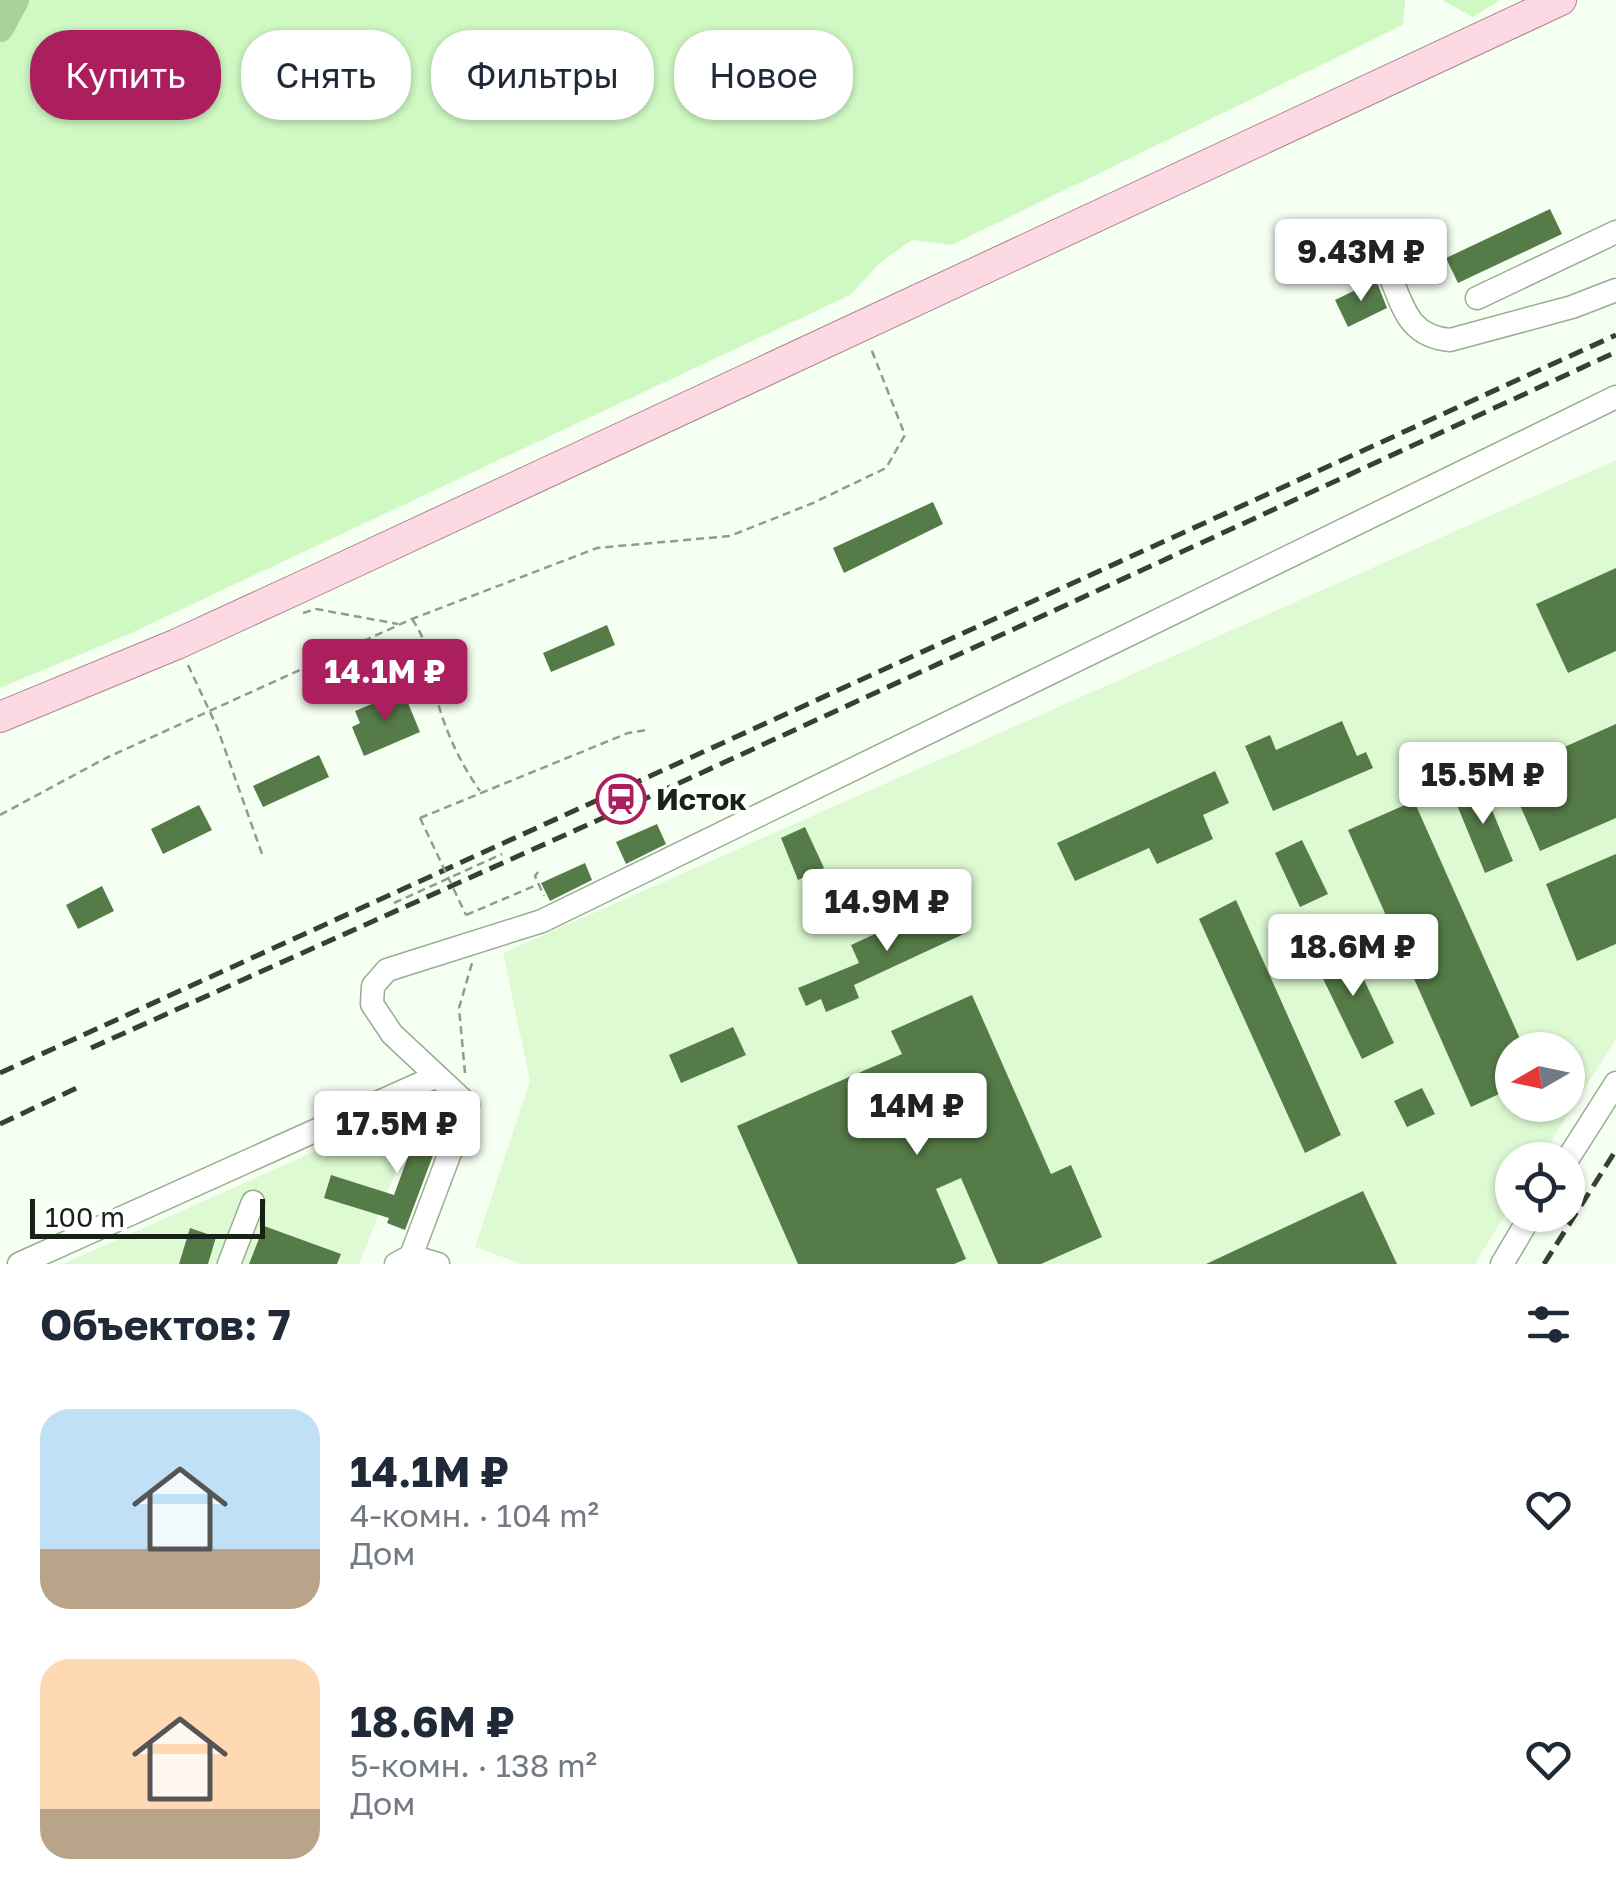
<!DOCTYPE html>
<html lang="ru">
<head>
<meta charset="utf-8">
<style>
	body { margin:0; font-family:"Golos Text",sans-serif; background:#f2f2f3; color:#1f2937; height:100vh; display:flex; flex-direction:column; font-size:38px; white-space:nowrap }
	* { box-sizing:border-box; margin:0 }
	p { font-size:32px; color:#747a83 }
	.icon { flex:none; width:55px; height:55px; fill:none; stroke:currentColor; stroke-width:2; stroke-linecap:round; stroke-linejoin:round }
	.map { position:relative; height:1264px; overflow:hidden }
	.details { display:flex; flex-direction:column; background:#fff; flex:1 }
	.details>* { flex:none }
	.banner { position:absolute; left:30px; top:30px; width:1000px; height:90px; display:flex; gap:20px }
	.needle { width:65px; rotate:261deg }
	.fabs { position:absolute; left:1495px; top:1032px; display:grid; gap:20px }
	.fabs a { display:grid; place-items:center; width:90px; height:90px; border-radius:50%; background:#fff; box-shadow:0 2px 8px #0004; font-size:50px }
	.scale { position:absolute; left:30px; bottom:25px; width:235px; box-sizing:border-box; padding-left:10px; border:5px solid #182116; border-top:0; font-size:28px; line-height:35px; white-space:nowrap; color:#182116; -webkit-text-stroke:8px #fff; paint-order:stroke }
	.price { position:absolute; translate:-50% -85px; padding:0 22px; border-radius:10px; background:#fff; color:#222; font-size:32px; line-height:65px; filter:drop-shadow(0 2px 5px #0008) }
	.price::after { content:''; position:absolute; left:50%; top:60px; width:30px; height:22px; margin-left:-15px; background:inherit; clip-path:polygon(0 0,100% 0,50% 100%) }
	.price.on { background:#ab1f5e; color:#fff }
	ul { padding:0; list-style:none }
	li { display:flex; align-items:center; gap:30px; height:250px; padding:0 40px }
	li span { display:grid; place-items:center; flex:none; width:280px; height:200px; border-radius:30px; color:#555 }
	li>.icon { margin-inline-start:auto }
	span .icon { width:120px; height:120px; fill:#fffc; stroke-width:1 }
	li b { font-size:42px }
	h2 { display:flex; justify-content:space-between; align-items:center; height:120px; padding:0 40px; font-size:42px }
	.tag { padding:0 35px; border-radius:40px; background:#fff; box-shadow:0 2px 8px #0004; font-size:35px; line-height:90px }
	.tag.on { background:#ab1f5e; color:#fff }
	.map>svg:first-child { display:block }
	.built { fill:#ddfad3; fill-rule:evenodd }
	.green { fill:#cff8c2 }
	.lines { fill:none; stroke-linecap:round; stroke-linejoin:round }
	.river { stroke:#a8d29a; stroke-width:28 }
	.building { fill:#557c48 }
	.minor-casing { stroke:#98ae90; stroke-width:25 }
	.major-casing { stroke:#ab8890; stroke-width:32 }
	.path { stroke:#919b8f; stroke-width:2.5; stroke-dasharray:8 5; stroke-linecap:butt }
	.minor { stroke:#fff; stroke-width:22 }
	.major { stroke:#fcd9e3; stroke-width:30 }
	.rail { stroke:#374035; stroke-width:5; stroke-dasharray:15 8; stroke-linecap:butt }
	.path-bridge { stroke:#919b8f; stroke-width:2.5; stroke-dasharray:8 5; stroke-linecap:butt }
	.labels { text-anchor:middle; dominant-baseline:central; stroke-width:8; stroke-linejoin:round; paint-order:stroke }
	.poi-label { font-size:30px; font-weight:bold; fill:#182116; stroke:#fff; text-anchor:start }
</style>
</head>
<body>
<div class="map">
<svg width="1616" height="1264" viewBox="0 0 1616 1264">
	<rect width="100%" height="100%" fill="#f5fff2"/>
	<!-- built -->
	<path class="built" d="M 1616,460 L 1616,1039 L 1539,1160 L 1512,1160 L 1512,1203 L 1475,1264 L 522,1264 L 475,1247 L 530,1081 L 503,953 ZM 1512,1050 L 1568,1050 L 1568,1105 L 1512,1105 Z
		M 423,1103 L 359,1264 L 63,1264 Z"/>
	<!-- green -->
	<path class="green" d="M 0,0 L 1405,0 L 1403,25 L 952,245 L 912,240 L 882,261 L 850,295 L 129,634 L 0,688 Z
		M 1442,0 L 1500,0 L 1473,17 Z"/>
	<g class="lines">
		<!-- river -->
		<path class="river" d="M 0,28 L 15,0"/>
	</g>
	<!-- building -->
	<path class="building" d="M 1550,209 L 1562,234 L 1458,283 L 1446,258 Z
		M 1376,280 L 1387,308 L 1348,327 L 1335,300 Z
		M 933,502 L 943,524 L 844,573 L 833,548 Z
		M 1616,568 L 1616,651 L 1568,673 L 1536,604 Z
		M 607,625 L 615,645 L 551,672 L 543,653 Z
		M 403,691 L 420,732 L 364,756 L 352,727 L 360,723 L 355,711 Z
		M 1342,721 L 1357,756 L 1366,752 L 1373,768 L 1273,811 L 1245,746 L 1270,735 L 1276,750 Z
		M 1616,724 L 1616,818 L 1540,851 L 1506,773 Z
		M 319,755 L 329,777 L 263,807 L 253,786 Z
		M 1215,771 L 1229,803 L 1203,815 L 1213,839 L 1157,864 L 1149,848 L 1075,881 L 1057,843 Z
		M 1480,781 L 1513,861 L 1485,873 L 1452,793 Z
		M 1414,801 L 1525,1050 L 1512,1050 L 1512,1088 L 1471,1107 L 1348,830 Z
		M 199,805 L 212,830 L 163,854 L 151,829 Z
		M 657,824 L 666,844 L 626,864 L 616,842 Z
		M 805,827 L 824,868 L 798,880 L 781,838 Z
		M 1302,840 L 1328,894 L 1300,907 L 1275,853 Z
		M 1616,854 L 1616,944 L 1577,961 L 1546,884 Z
		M 585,863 L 592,880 L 550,901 L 541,883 Z
		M 102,886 L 114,911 L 78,929 L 66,905 Z
		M 952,899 L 968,932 L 854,985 L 859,998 L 826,1012 L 821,999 L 806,1006 L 798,988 L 859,963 L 851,945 Z
		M 1236,900 L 1341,1135 L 1305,1153 L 1199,919 Z
		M 1345,940 L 1394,1043 L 1362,1059 L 1312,956 Z
		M 972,995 L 1051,1174 L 1071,1165 L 1102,1237 L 1041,1264 L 998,1264 L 961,1178 L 936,1189 L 966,1259 L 954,1264 L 798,1264 L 737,1126 L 902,1054 L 891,1031 Z
		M 733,1027 L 746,1055 L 681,1083 L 669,1055 Z
		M 1422,1088 L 1435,1114 L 1407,1127 L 1394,1101 Z
		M 428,1102 L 450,1110 L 405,1230 L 387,1223 L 389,1218 L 324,1198 L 331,1175 L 394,1195 Z
		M 1363,1191 L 1397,1264 L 1206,1264 Z
		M 264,1226 L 341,1254 L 337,1264 L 249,1264 Z
		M 190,1228 L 216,1237 L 208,1264 L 179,1264 Z"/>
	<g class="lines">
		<!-- minor casing -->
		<g class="minor-casing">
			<path id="minor" d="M 1387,269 C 1403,304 1406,336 1450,340 L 1572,307 L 1616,290
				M 1477,298 L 1616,232
				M 1567,1160 L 1616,1083
				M 411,1256 L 438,1264
				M 19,1264 L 437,1076
				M 229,1264 L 253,1202
				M 396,1264 L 411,1256 L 468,1105 L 392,1034 L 372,1004 L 373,986 L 387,970 L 542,921 L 1616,397
				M 1502,1264 L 1531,1215"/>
		</g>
		<!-- major casing -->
		<g class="major-casing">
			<path id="major" d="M 0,717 L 177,644 L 301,587 L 1561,0"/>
		</g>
		<!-- path -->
		<path class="path" d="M 303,613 L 316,609 L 398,624
			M 412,619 C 428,642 429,661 434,687 C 442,724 458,760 480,791
			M 188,665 L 217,727 L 262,854
			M 0,815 L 106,758 L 412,619 L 597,548 L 730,536 L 813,503 L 886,468 L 905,435 L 870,346
			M 420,818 L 628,733 L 646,730
			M 538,872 L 535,876 L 544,896
			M 394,903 L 502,854
			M 466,915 L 539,884
			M 465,1073 L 459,1008 L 472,963"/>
		<!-- minor -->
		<use href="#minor" class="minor"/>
		<!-- major -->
		<use href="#major" class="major"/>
		<!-- rail -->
		<path class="rail" d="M 91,1048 L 625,808 L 1616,352
			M 0,1073 L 1616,335
			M 0,1124 L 83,1085
			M 1544,1264 L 1616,1150"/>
		<!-- path-bridge -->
		<path class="path-bridge" d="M 420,818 L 466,915"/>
	</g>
	<!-- icons -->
	<defs>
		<g id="station-ring" transform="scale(2.5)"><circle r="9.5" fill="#fff" stroke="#ab1f5e" stroke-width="1.5"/><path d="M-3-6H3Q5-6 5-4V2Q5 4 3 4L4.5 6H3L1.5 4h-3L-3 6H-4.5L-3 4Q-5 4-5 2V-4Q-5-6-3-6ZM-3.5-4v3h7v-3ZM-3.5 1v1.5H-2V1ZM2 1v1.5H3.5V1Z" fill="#ab1f5e"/></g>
	</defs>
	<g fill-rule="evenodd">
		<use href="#station-ring" x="621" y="799"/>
	</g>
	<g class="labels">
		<!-- poi labels -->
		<g class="poi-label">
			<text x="656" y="799">Исток</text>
		</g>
	</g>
</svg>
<div class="fabs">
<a><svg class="needle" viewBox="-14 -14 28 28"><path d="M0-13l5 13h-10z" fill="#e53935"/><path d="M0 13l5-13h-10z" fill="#747a83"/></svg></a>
<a><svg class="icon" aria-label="locate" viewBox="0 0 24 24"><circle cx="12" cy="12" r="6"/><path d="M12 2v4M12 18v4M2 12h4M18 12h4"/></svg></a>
</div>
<div class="scale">100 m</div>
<b class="price" style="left:1361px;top:304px">9.43M ₽</b>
<b class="price on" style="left:385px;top:724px">14.1M ₽</b>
<b class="price" style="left:1483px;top:827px">15.5M ₽</b>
<b class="price" style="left:887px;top:954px">14.9M ₽</b>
<b class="price" style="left:1353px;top:999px">18.6M ₽</b>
<b class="price" style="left:917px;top:1158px">14M ₽</b>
<b class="price" style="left:397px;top:1176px">17.5M ₽</b>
<div class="banner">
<a class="tag on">Купить</a>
<a class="tag">Снять</a>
<a class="tag">Фильтры</a>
<a class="tag">Новое</a>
</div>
</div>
<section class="details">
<h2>Объектов: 7<svg class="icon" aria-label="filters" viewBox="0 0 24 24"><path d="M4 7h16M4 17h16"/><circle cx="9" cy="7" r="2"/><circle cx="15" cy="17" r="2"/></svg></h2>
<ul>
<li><span style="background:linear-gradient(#bfe0f5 70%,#b9a48a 0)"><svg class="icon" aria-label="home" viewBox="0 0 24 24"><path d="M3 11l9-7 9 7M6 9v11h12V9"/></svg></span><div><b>14.1M ₽</b><p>4-комн. · 104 m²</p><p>Дом</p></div><svg class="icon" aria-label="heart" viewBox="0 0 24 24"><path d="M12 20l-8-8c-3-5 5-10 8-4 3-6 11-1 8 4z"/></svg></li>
<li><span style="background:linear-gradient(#ffd9b3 75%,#b9a48a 0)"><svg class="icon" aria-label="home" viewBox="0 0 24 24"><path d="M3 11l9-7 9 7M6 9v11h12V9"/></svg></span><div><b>18.6M ₽</b><p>5-комн. · 138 m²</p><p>Дом</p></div><svg class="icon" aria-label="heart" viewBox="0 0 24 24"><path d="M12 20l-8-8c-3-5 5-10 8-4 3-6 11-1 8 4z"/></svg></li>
</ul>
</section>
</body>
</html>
